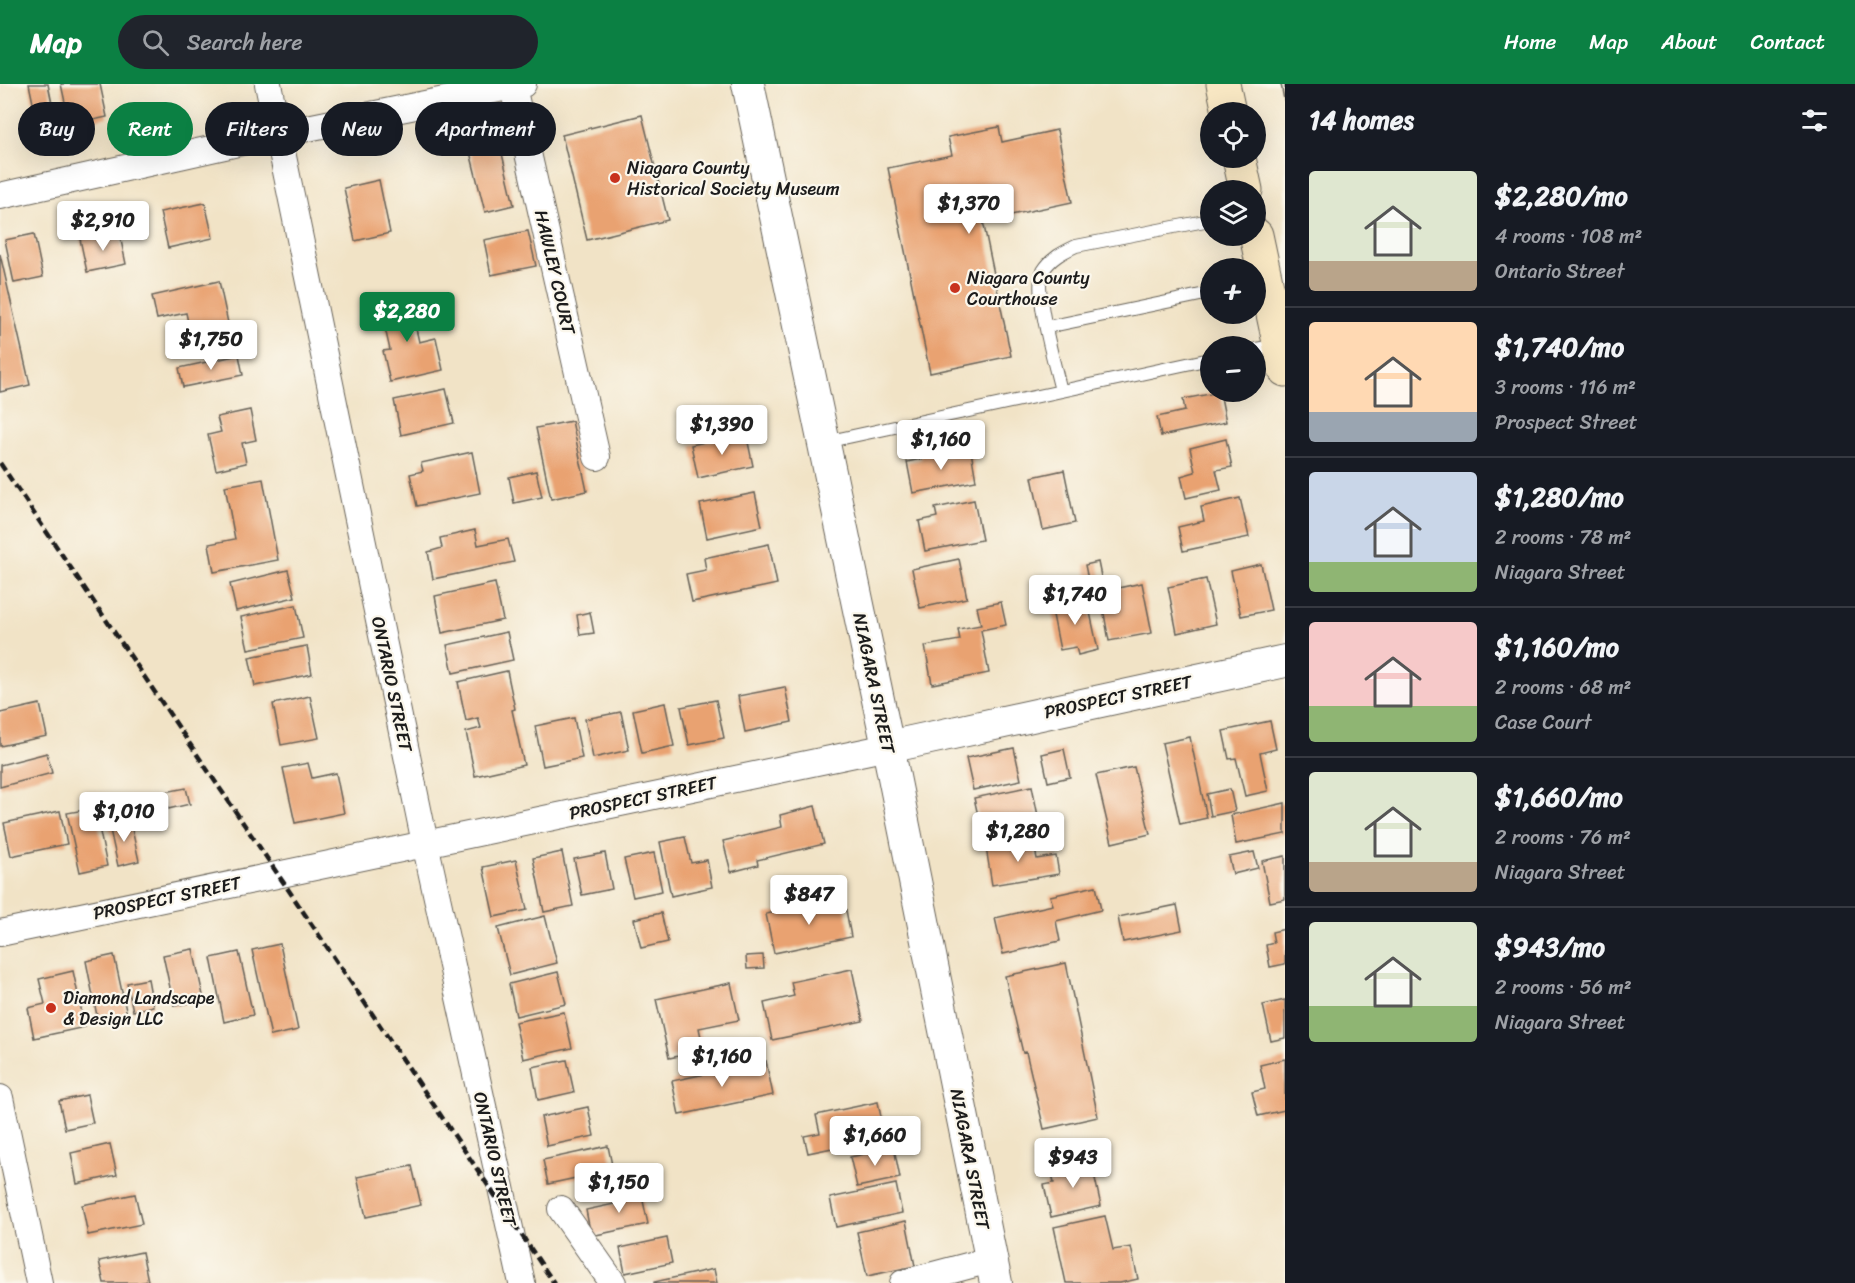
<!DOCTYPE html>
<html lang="en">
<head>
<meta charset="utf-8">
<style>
	body { margin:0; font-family:Sriracha,sans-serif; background:#20242c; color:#f1f3f6; height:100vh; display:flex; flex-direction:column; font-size:22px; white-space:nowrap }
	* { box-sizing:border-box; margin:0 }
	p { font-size:20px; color:#9ea1a6 }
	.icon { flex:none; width:33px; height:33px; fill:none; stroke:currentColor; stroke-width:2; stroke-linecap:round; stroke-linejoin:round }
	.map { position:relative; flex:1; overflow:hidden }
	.panel { display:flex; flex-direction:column; background:#171b24; width:570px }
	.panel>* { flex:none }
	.top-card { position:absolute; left:18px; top:18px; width:570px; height:54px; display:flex; gap:12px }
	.tools { position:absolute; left:1200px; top:18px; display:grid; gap:12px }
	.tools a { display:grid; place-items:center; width:66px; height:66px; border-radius:50%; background:#171b24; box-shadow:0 6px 24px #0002; font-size:30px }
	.price { position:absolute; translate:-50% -51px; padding:0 14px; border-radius:6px; background:#fff; color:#222; font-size:20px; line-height:39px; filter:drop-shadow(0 2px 3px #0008) }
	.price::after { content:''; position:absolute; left:50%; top:36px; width:18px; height:14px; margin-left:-9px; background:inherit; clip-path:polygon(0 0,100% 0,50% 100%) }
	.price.on { background:#0b8043; color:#fff }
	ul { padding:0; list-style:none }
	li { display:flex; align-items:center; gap:18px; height:150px; padding:0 24px }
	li+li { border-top:2px solid #363941 }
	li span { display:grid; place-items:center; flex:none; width:168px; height:120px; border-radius:6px; color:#555 }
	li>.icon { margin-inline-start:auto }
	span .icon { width:72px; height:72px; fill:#fffc; stroke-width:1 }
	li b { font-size:26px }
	h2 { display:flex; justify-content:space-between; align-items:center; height:72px; padding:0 24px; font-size:26px }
	.tag { padding:0 21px; border-radius:27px; background:#171b24; box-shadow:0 6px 24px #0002; font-size:21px; line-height:54px }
	.tag.on { background:#0b8043; color:#fff }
	header { display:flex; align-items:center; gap:36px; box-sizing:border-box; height:84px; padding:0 30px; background:#0b8043; color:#fff }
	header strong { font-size:28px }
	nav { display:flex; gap:33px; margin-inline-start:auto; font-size:21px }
	.search { width:420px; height:54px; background:#20242c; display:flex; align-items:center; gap:15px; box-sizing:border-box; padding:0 21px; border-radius:33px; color:#9ea1a6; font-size:22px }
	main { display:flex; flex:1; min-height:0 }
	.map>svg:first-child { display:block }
	.building { fill:#e9a271 }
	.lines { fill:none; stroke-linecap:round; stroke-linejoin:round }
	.service-casing { stroke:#676258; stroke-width:14 }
	.minor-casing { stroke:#676258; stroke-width:28 }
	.tertiary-casing { stroke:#676258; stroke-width:34 }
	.secondary-casing { stroke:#676258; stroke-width:35 }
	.service { stroke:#fff; stroke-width:12 }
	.minor { stroke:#fff; stroke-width:26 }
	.tertiary { stroke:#fff; stroke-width:32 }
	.secondary { stroke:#f8e7c3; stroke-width:33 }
	.rail { stroke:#1c1c1c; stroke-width:4.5; stroke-dasharray:9 4.5; stroke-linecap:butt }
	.poi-dot { fill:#c8321e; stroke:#fbf7ec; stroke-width:2 }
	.labels { text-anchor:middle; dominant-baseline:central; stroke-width:4.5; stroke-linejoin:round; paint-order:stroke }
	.poi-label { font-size:18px; fill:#1c1c1c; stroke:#fbf7ec; text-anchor:start }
	.street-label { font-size:18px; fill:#1c1c1c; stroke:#fbf7ec }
</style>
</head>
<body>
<header>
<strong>Map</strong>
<div class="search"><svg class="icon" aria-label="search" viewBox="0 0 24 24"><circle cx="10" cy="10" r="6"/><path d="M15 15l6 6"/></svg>Search here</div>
<nav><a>Home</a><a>Map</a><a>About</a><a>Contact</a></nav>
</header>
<main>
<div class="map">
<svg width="1285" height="1199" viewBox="0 0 1285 1199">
	<rect width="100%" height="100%" fill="#fbf7ec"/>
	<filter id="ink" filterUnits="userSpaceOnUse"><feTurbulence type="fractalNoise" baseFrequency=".0167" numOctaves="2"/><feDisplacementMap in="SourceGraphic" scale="12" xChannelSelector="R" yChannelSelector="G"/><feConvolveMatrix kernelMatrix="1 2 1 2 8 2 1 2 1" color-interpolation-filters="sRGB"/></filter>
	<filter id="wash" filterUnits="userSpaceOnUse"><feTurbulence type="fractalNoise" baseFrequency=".008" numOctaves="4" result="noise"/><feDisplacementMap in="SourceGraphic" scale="24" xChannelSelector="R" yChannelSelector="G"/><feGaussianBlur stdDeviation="1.35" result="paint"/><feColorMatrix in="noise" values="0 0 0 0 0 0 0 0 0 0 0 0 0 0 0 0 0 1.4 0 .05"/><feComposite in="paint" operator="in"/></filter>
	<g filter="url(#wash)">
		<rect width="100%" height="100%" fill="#f1e3c6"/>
		<g id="blocks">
			<!-- building -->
			<path class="building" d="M 29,0 L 48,0 L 58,49 L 40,52 Z
				M 61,0 L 100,0 L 107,33 L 70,41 Z
				M 1281,0 L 1285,0 L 1285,16 L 1284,16 Z
				M 642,31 L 668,136 L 587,156 L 562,51 Z
				M 999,43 L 1002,58 L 1057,46 L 1072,118 L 983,137 L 1011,272 L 930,289 L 888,84 L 952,71 L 948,53 Z
				M 500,61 L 514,121 L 485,128 L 470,68 Z
				M 379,96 L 390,149 L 355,157 L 344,104 Z
				M 205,119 L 213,154 L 168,164 L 160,128 Z
				M 119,147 L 126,180 L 87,188 L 80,155 Z
				M 528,147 L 536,182 L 491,191 L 484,156 Z
				M 34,150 L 43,193 L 14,199 L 5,156 Z
				M 0,170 L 30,301 L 0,308 Z
				M 219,197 L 228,239 L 190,247 L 186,229 L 157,235 L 152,212 Z
				M 408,209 L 419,258 L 436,254 L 443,286 L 390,298 L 383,267 L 390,266 L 381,226 L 391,224 L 389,213 Z
				M 239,271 L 243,291 L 183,303 L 179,284 Z
				M 446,305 L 454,339 L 401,351 L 394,316 Z
				M 1220,308 L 1226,338 L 1161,352 L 1157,333 L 1185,327 L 1183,315 Z
				M 250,326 L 256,356 L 242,359 L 246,379 L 216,386 L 208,351 L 221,348 L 217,333 Z
				M 572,337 L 587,407 L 551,415 L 536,344 Z
				M 746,349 L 753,382 L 698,394 L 691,361 Z
				M 1226,355 L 1232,383 L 1216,386 L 1221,406 L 1186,414 L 1181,392 L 1195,388 L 1190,364 Z
				M 937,366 L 938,374 L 971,367 L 976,397 L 913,409 L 907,378 L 921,375 L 920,370 Z
				M 472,368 L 480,409 L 417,422 L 410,390 L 423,387 L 421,379 Z
				M 1064,386 L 1075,439 L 1043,446 L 1032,393 Z
				M 536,387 L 542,413 L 514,419 L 509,393 Z
				M 263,395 L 278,476 L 214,488 L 209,460 L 235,455 L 225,402 Z
				M 755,409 L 762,442 L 707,454 L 700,420 Z
				M 1240,414 L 1249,453 L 1183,467 L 1178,443 L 1204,437 L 1201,423 Z
				M 974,416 L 982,456 L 925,467 L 919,437 L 937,433 L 935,424 Z
				M 475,446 L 478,461 L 508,455 L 514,478 L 433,495 L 428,468 L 442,464 L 440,454 Z
				M 769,460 L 777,500 L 692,518 L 686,490 L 706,486 L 704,474 Z
				M 959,475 L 967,514 L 920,524 L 912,485 Z
				M 1098,478 L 1104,507 L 1142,499 L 1152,549 L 1109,557 L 1100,508 L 1091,510 L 1085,481 Z
				M 1261,480 L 1271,526 L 1241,532 L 1231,487 Z
				M 288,486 L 295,513 L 236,527 L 230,500 Z
				M 1206,495 L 1216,540 L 1177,549 L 1168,503 Z
				M 495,499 L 503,536 L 442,549 L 435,512 Z
				M 1087,514 L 1098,566 L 1078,571 L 1076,563 L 1060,566 L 1051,521 Z
				M 1001,518 L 1006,541 L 981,546 L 989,589 L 932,600 L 925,562 L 960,556 L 958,545 L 981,541 L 977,523 Z
				M 296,521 L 303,554 L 248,565 L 241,533 Z
				M 590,528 L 594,549 L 580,551 L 577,531 Z
				M 507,548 L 513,576 L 453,589 L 447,561 Z
				M 307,562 L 312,590 L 255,602 L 249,573 Z
				M 507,587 L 515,625 L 512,626 L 524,681 L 475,692 L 466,648 L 481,644 L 478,634 L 466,637 L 458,598 Z
				M 785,603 L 792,638 L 745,648 L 738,612 Z
				M 310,612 L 319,654 L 281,661 L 273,620 Z
				M 716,616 L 724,654 L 689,661 L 681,623 Z
				M 665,619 L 674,662 L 642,669 L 633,626 Z
				M 40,620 L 47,652 L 0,662 L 0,629 Z
				M 621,628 L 629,666 L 593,674 L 585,635 Z
				M 574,634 L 582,674 L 543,682 L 535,642 Z
				M 1270,637 L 1276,665 L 1260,669 L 1268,707 L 1245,712 L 1236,674 L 1229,675 L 1223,647 Z
				M 1190,653 L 1207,734 L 1180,740 L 1162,659 Z
				M 1014,664 L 1021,696 L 973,706 L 966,674 Z
				M 1064,665 L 1070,693 L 1048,698 L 1042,670 Z
				M 47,669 L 52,689 L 0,703 L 0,681 Z
				M 308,679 L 312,694 L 336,689 L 344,729 L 295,739 L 283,684 Z
				M 1134,683 L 1150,750 L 1112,759 L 1096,691 Z
				M 1032,702 L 1039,737 L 982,749 L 974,714 Z
				M 186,704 L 190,720 L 168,725 L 165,708 Z
				M 1230,705 L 1235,727 L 1211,732 L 1207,710 Z
				M 1285,719 L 1285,750 L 1236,760 L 1231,731 Z
				M 815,722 L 824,760 L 757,776 L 758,781 L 731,788 L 723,757 L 782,743 L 780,731 Z
				M 95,724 L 107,782 L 80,788 L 67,729 Z
				M 60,727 L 67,760 L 11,772 L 4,739 Z
				M 130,736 L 139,777 L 118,782 L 109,741 Z
				M 685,753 L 691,779 L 707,776 L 712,803 L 671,812 L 660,758 Z
				M 1033,755 L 1037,775 L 1056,772 L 1059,790 L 992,801 L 986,763 Z
				M 562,768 L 573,822 L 544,828 L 533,774 Z
				M 1254,768 L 1258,784 L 1233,790 L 1229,773 Z
				M 605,769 L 612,805 L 582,811 L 574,775 Z
				M 654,769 L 662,807 L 633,813 L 624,775 Z
				M 1285,772 L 1285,815 L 1270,818 L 1262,777 Z
				M 516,776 L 527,826 L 494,833 L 483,783 Z
				M 1096,802 L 1101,826 L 1056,837 L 1060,857 L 1003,870 L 995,834 L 1053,821 L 1050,812 Z
				M 844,815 L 851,853 L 774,869 L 766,830 Z
				M 1177,821 L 1182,846 L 1123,858 L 1118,833 Z
				M 661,829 L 668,858 L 641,864 L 634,835 Z
				M 545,832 L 557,879 L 510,891 L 498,844 Z
				M 1285,845 L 1285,880 L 1270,883 L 1266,861 L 1274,859 L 1272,848 Z
				M 280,860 L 298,946 L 271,952 L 252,866 Z
				M 193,865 L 204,916 L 174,922 L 163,871 Z
				M 239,868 L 253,931 L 224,938 L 211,874 Z
				M 114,871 L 127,931 L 98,937 L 86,877 Z
				M 763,871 L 764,884 L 747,885 L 746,872 Z
				M 1066,879 L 1098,1033 L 1044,1045 L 1026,968 L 1023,969 L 1005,892 Z
				M 852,885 L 863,937 L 772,956 L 764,919 L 794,912 L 791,898 Z
				M 73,887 L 85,943 L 34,954 L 28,924 L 45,920 L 39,895 Z
				M 558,888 L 566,920 L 516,932 L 509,900 Z
				M 148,895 L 153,922 L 133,927 L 127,899 Z
				M 731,899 L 739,936 L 699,944 L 704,967 L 669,974 L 656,915 Z
				M 1285,916 L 1285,954 L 1271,957 L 1263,921 Z
				M 564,928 L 572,964 L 523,975 L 515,938 Z
				M 1285,975 L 1285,1026 L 1258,1032 L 1252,1008 L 1265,1005 L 1260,981 Z
				M 567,976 L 574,1008 L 538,1016 L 532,983 Z
				M 766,977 L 773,1011 L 679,1031 L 672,997 Z
				M 87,1011 L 93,1039 L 65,1045 L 59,1017 Z
				M 878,1018 L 885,1053 L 808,1069 L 804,1052 L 820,1049 L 816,1031 Z
				M 588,1023 L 594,1052 L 547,1062 L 541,1033 Z
				M 110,1060 L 117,1091 L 77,1100 L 71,1069 Z
				M 608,1062 L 613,1086 L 548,1100 L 543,1076 Z
				M 894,1064 L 900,1094 L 857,1103 L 850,1073 Z
				M 1091,1076 L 1101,1122 L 1051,1133 L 1044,1101 L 1054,1099 L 1051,1085 Z
				M 412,1082 L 421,1121 L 366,1133 L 357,1093 Z
				M 896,1100 L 902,1129 L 836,1143 L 830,1114 Z
				M 640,1103 L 648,1140 L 591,1152 L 586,1126 L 619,1119 L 617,1107 Z
				M 135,1110 L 142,1140 L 88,1151 L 82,1121 Z
				M 1105,1132 L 1113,1166 L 1131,1163 L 1138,1195 L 1120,1199 L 1066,1199 L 1054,1143 Z
				M 906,1137 L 915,1182 L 867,1192 L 857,1148 Z
				M 667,1154 L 672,1179 L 625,1189 L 620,1164 Z
				M 142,1168 L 148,1197 L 139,1199 L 104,1199 L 99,1177 Z
				M 714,1185 L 717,1199 L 654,1199 L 654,1198 Z"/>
		</g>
	</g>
	<g filter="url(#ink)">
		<use href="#blocks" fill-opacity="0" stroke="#676258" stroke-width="1.5"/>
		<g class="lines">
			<!-- service casing -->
			<g class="service-casing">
				<path id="service" d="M 1047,243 L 1210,209
					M 1256,265 L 1278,261
					M 1061,307 C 1056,285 1032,204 1043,187 C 1051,174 1063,168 1076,162 L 1210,136
					M 825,358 L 1210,275"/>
			</g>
			<!-- minor casing -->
			<g class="minor-casing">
				<path id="minor" d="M 268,0 L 425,759 L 522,1199
					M 513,3 L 597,373
					M 0,112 L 278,50 L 523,0
					M 0,849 L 888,663
					M 0,1014 L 39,1199
					M 561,1125 L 613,1199
					M 903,1199 L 990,1176"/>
			</g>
			<!-- tertiary casing -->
			<g class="tertiary-casing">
				<path id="tertiary" d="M 748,0 L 888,663 L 996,1199
					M 888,663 L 1285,577"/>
			</g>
			<!-- secondary casing -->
			<g class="secondary-casing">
				<path id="secondary" d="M 1223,0 L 1229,28
					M 1239,74 L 1246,106
					M 1256,151 L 1285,286"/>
			</g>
			<!-- service -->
			<use href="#service" class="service"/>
			<!-- minor -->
			<use href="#minor" class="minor"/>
			<!-- tertiary -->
			<use href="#tertiary" class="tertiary"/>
			<!-- secondary -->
			<use href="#secondary" class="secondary"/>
			<!-- rail -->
			<path class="rail" d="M 0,379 L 554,1199"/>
		</g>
	</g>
	<!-- markers -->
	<g class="poi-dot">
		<circle cx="615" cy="94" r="6"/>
		<circle cx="955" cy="204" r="6"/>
		<circle cx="51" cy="924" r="6"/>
	</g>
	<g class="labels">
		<!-- poi labels -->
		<g class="poi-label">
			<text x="627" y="84">Niagara County<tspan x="627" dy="21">Historical Society Museum</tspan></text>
			<text x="967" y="194">Niagara County<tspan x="967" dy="21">Courthouse</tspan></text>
			<text x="63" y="914">Diamond Landscape<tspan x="63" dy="21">&amp; Design LLC</tspan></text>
		</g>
		<!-- street labels -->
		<g class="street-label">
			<text transform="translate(555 188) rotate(77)">HAWLEY COURT</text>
			<text transform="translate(874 599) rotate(78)">NIAGARA STREET</text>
			<text transform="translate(392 600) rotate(78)">ONTARIO STREET</text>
			<text transform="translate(1118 613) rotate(-12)">PROSPECT STREET</text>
			<text transform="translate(643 714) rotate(-12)">PROSPECT STREET</text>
			<text transform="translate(167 814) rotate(-12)">PROSPECT STREET</text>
			<text transform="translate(495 1075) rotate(77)">ONTARIO STREET</text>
			<text transform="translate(970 1075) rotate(79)">NIAGARA STREET</text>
		</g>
	</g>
</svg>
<div class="tools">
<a><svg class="icon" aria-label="locate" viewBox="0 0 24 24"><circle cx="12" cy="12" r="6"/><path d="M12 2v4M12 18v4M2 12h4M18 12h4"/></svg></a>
<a><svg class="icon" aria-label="layers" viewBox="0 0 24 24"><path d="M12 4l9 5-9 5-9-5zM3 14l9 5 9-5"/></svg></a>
<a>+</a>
<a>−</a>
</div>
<b class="price" style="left:969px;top:151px">$1,370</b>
<b class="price" style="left:103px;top:168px">$2,910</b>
<b class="price on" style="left:407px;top:259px">$2,280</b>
<b class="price" style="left:211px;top:287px">$1,750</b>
<b class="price" style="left:722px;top:372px">$1,390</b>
<b class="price" style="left:941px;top:387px">$1,160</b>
<b class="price" style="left:1075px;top:542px">$1,740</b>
<b class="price" style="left:124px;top:759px">$1,010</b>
<b class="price" style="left:1018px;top:779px">$1,280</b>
<b class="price" style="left:809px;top:842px">$847</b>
<b class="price" style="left:722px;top:1004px">$1,160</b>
<b class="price" style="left:875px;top:1083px">$1,660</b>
<b class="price" style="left:1073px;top:1105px">$943</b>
<b class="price" style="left:619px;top:1130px">$1,150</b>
<div class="top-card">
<a class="tag">Buy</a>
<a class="tag on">Rent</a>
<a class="tag">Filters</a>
<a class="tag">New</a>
<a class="tag">Apartment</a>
</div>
</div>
<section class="panel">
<h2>14 homes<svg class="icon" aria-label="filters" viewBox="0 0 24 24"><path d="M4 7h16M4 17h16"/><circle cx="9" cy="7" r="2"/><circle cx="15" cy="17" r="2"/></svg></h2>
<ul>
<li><span style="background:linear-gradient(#dfe7d0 75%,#b9a48a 0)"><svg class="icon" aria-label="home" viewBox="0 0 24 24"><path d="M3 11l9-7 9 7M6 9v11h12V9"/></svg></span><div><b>$2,280/mo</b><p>4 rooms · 108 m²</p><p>Ontario Street</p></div></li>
<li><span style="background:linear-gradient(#ffd9b3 75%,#9aa5b1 0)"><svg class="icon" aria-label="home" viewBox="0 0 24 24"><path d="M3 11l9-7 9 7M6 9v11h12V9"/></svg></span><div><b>$1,740/mo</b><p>3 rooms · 116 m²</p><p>Prospect Street</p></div></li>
<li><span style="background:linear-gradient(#c9d6e8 75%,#8fb573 0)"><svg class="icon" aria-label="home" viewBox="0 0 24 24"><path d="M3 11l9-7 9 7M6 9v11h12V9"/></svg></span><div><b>$1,280/mo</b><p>2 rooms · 78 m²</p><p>Niagara Street</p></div></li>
<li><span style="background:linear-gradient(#f6c9c9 70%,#8fb573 0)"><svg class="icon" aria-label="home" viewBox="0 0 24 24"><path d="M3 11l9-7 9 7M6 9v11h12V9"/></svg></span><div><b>$1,160/mo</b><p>2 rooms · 68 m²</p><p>Case Court</p></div></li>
<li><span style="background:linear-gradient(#dfe7d0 75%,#b9a48a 0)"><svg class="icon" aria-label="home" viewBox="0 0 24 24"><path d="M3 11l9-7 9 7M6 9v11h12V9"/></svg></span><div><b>$1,660/mo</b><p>2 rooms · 76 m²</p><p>Niagara Street</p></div></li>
<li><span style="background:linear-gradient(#dfe7d0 70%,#8fb573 0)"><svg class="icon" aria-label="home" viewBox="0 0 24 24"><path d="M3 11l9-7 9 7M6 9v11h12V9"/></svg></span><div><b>$943/mo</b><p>2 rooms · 56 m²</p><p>Niagara Street</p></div></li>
</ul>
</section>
</main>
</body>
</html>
